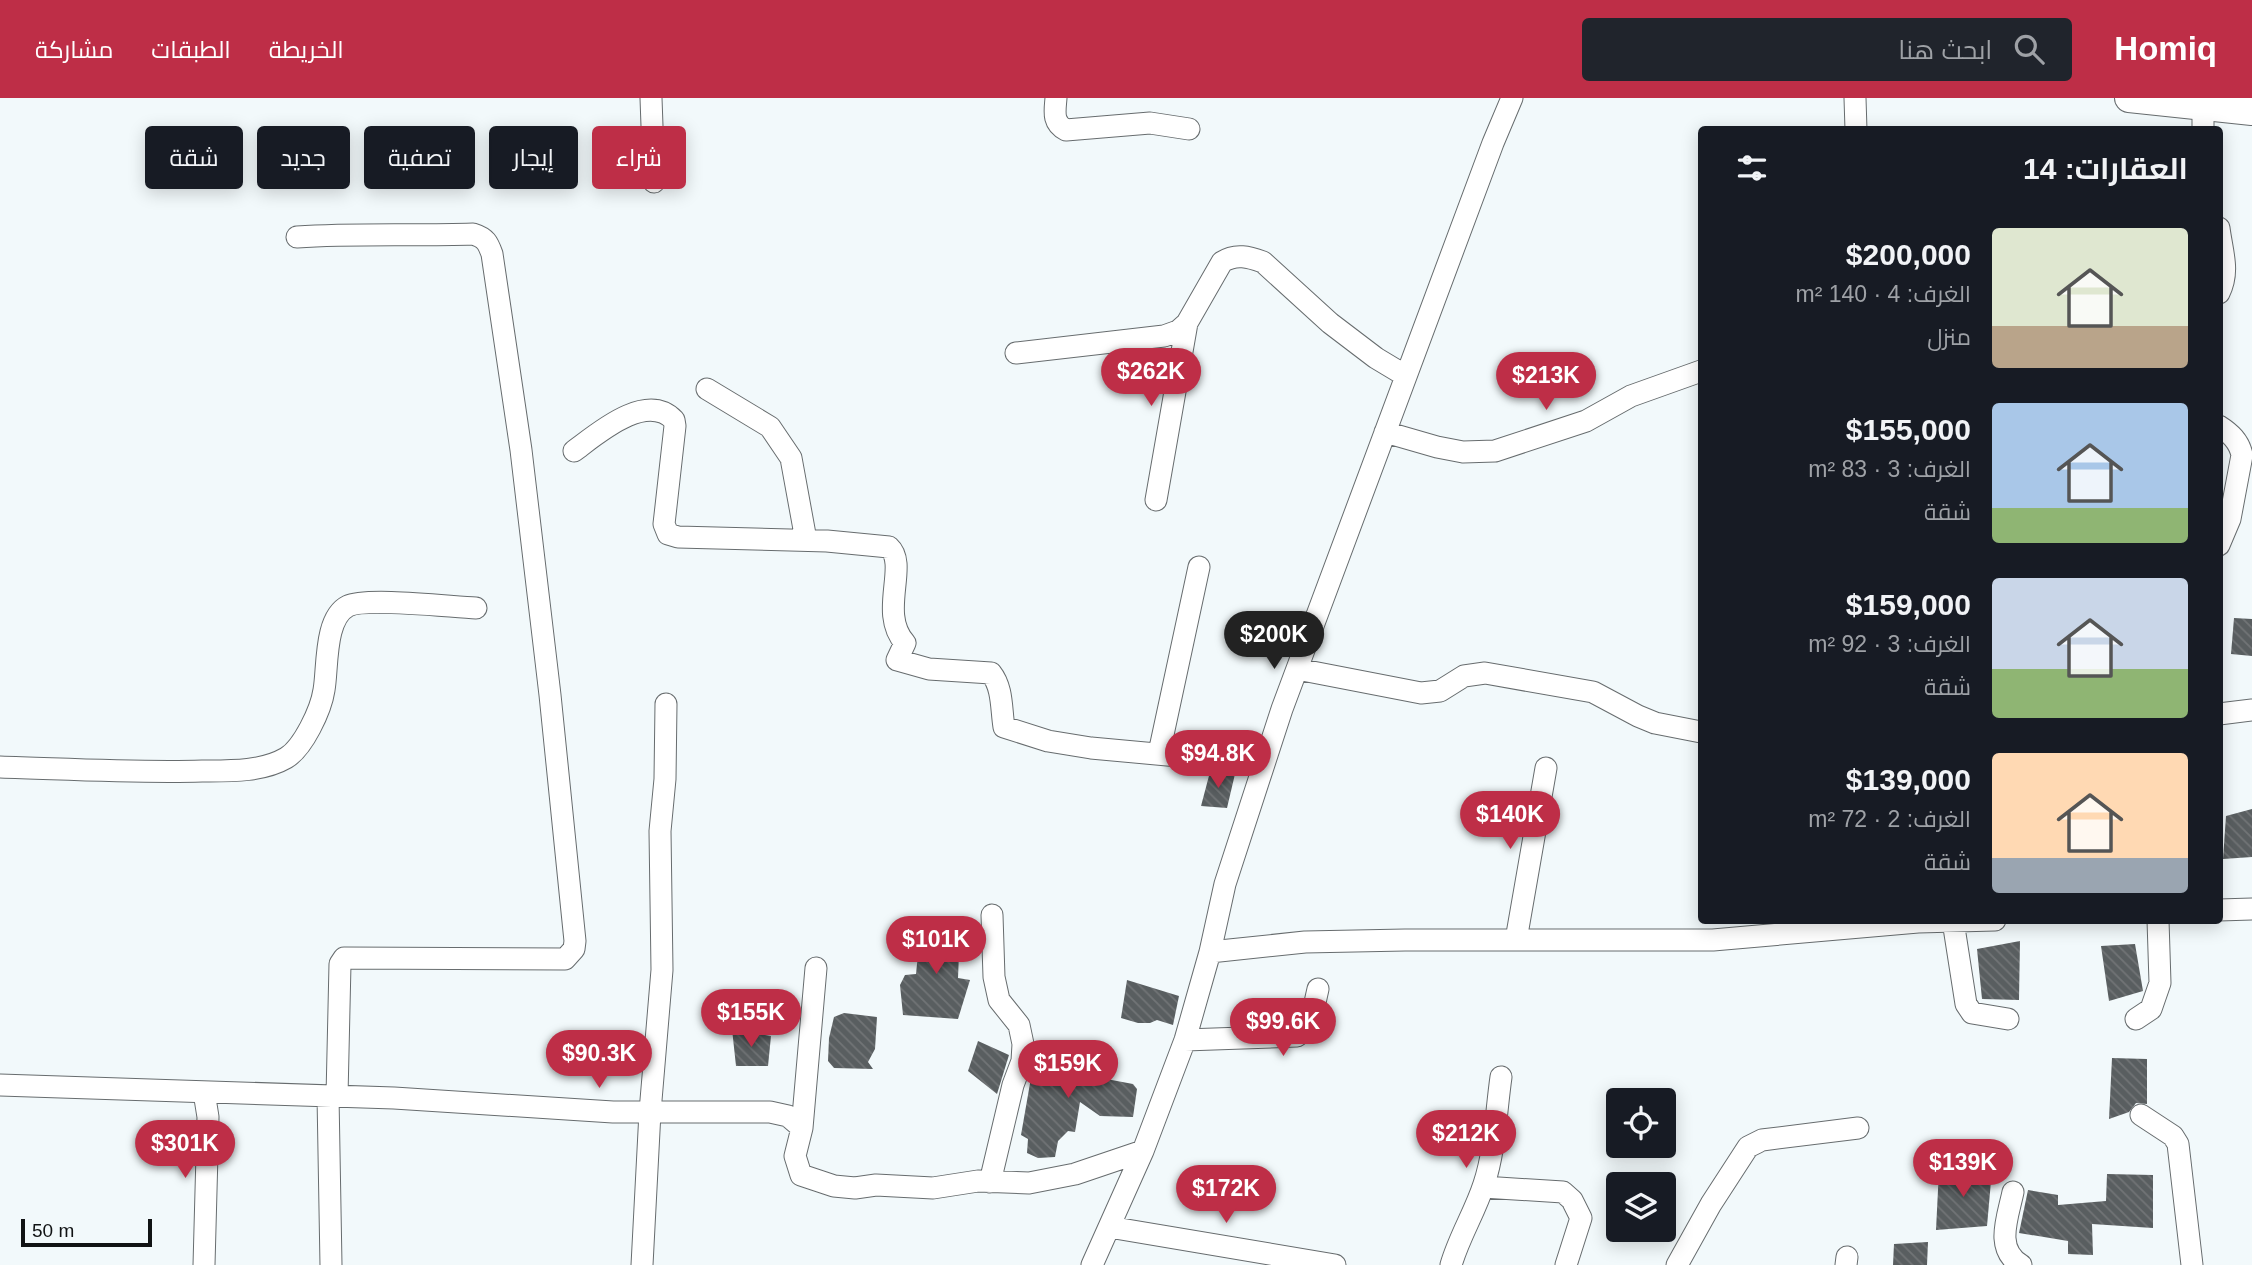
<!DOCTYPE html>
<html lang="ar">
<head>
<meta charset="utf-8">
<style>
	body { margin:0; font-family:Helvetica,Cairo,sans-serif; background:#20242c; color:#f1f3f6; direction:rtl; height:100vh; display:flex; flex-direction:column; font-size:26px; white-space:nowrap }
	* { box-sizing:border-box; margin:0 }
	p { font-size:23px; color:#9ea1a6 }
	.icon { flex:none; width:38px; height:38px; fill:none; stroke:currentColor; stroke-width:2; stroke-linecap:round; stroke-linejoin:round }
	.map { position:relative; flex:1; overflow:hidden; direction:ltr }
	.sheet { position:absolute; left:1698px; top:28px; width:525px; height:798px; display:flex; flex-direction:column; background:#171b24; border-radius:7px; box-shadow:0 4px 18px #0003; direction:rtl }
	.sheet>* { flex:none }
	.banner { position:absolute; left:21px; top:28px; width:665px; height:63px; direction:rtl; display:flex; gap:14px }
	.fabs { position:absolute; left:1606px; top:990px; display:grid; gap:14px }
	.fabs a { display:grid; place-items:center; width:70px; height:70px; border-radius:7px; background:#171b24; box-shadow:0 4px 18px #0003; font-size:35px }
	.scale { position:absolute; left:21px; bottom:18px; width:131px; box-sizing:border-box; padding-left:7px; border:4px solid #111314; border-top:0; font-size:19px; line-height:24px; white-space:nowrap; color:#111314; -webkit-text-stroke:5px #f2f9fb; paint-order:stroke }
	.price { position:absolute; translate:-50% -60px; padding:0 16px; border-radius:24px; background:#be2e47; color:#fff; font-size:23px; line-height:46px; filter:drop-shadow(0 2px 4px #0008) }
	.price::after { content:''; position:absolute; left:50%; top:42px; width:21px; height:16px; margin-left:-10px; background:inherit; clip-path:polygon(0 0,100% 0,50% 100%) }
	.price.selected { background:#222; color:#fff }
	ul { padding:0; list-style:none }
	li { display:flex; align-items:center; gap:21px; height:175px; padding:0 35px }
	li span { display:grid; place-items:center; flex:none; width:196px; height:140px; border-radius:7px; color:#555 }
	li>.icon { margin-inline-start:auto }
	span .icon { width:84px; height:84px; fill:#fffc; stroke-width:1 }
	li b { font-size:30px }
	h2 { display:flex; justify-content:space-between; align-items:center; height:84px; padding:0 35px; font-size:30px }
	.pill { padding:0 24px; border-radius:7px; background:#171b24; box-shadow:0 4px 18px #0003; font-size:24px; line-height:63px }
	.pill.selected { background:#be2e47; color:#fff }
	header { display:flex; align-items:center; gap:42px; box-sizing:border-box; height:98px; padding:0 35px; background:#be2e47; color:#fff }
	header strong { font-size:33px }
	nav { display:flex; gap:38px; margin-inline-start:auto; font-size:24px }
	.search { width:490px; height:63px; background:#20242c; display:flex; align-items:center; gap:18px; box-sizing:border-box; padding:0 24px; border-radius:7px; color:#9ea1a6; font-size:26px }
	.map>svg:first-child { display:block }
	.building { fill:url(#building-back-hatch) }
	.lines { fill:none; stroke-linecap:round; stroke-linejoin:round }
	.minor-casing { stroke:#676c6e; stroke-width:23 }
	.major-casing { stroke:#676c6e; stroke-width:30 }
	.minor { stroke:#fff; stroke-width:21 }
	.major { stroke:#fff; stroke-width:28 }
</style>
</head>
<body>
<header>
<strong>Homiq</strong>
<div class="search"><svg class="icon" aria-label="search" viewBox="0 0 24 24"><circle cx="10" cy="10" r="6"/><path d="M15 15l6 6"/></svg>ابحث هنا</div>
<nav><a>الخريطة</a><a>الطبقات</a><a>مشاركة</a></nav>
</header>
<div class="map">
<svg width="2252" height="1167" viewBox="0 0 2252 1167">
	<defs>
		<pattern id="building-back-hatch" width="6" height="6" patternUnits="userSpaceOnUse" patternTransform="scale(1.75)"><rect width="6" height="6" fill="#595e60"/><path d="M-1 5l2 2M0 0l6 6M5-1l2 2" fill="none" stroke="#717476"/></pattern>
	</defs>
	<rect width="100%" height="100%" fill="#f2f9fb"/>
	<!-- building -->
	<path class="building" d="M 2234,520 L 2252,521 L 2252,558 L 2231,556 Z
		M 1210,674 L 1235,676 L 1227,710 L 1201,708 Z
		M 2252,711 L 2252,759 L 2223,761 L 2226,718 Z
		M 925,824 L 960,832 L 958,880 L 970,882 L 958,921 L 903,917 L 900,887 L 905,877 L 916,876 L 919,846 Z
		M 2020,843 L 2019,902 L 1982,901 L 1977,851 Z
		M 2135,846 L 2143,893 L 2109,903 L 2101,848 Z
		M 1127,882 L 1179,898 L 1173,927 L 1157,922 L 1150,925 L 1138,925 L 1121,920 Z
		M 844,915 L 877,919 L 875,951 L 868,964 L 873,971 L 834,970 L 828,963 L 829,940 L 834,919 Z
		M 732,931 L 771,938 L 768,968 L 736,968 Z
		M 978,943 L 1009,957 L 997,996 L 968,973 Z
		M 1036,951 L 1088,960 L 1085,977 L 1133,986 L 1137,991 L 1133,1019 L 1100,1018 L 1080,1004 L 1075,1034 L 1068,1033 L 1058,1043 L 1055,1059 L 1038,1060 L 1027,1055 L 1028,1041 L 1021,1037 Z
		M 2112,960 L 2147,961 L 2147,1006 L 2136,1005 L 2129,1014 L 2109,1021 Z
		M 1939,1072 L 1992,1072 L 1987,1128 L 1936,1132 Z
		M 2107,1076 L 2153,1077 L 2153,1130 L 2092,1126 L 2093,1157 L 2068,1156 L 2068,1143 L 2019,1135 L 2028,1092 L 2058,1097 L 2058,1107 L 2106,1103 Z
		M 1928,1144 L 1927,1167 L 1893,1167 L 1894,1146 Z"/>
	<g class="lines">
		<!-- minor casing -->
		<g class="minor-casing">
			<path id="minor" d="M 651,0 L 654,84
				M 1056,0 C 1055,13 1052,25 1066,32 L 1150,25 L 1189,31
				M 1855,0 L 1856,32
				M 2203,32 L 2203,8
				M 2219,130 C 2222,154 2230,173 2219,195
				M 297,139 C 356,135 414,138 473,136 C 486,140 488,145 492,156 L 521,352 L 550,597 L 575,843 L 574,851 L 565,861 L 344,860 L 340,866 L 337,998
				M 1016,255 L 1164,238 L 1178,233 L 1187,225 L 1222,164 C 1236,155 1249,159 1263,164 L 1330,225 L 1376,260 L 1406,278
				M 707,291 L 770,329 L 791,360 L 806,442
				M 2219,328 C 2230,335 2239,343 2242,357 L 2230,421 L 2219,447
				M 1385,334 L 1437,349 L 1463,354 L 1495,353 L 1586,323 L 1631,298 L 1701,273
				M 574,353 C 597,336 646,293 674,322 L 675,328 L 664,426 L 668,436 L 678,439 L 827,443 L 889,449 C 909,467 878,515 905,545 L 897,562 L 929,571 L 991,575 C 1003,590 1001,611 1004,629 L 1048,643 L 1091,650 L 1232,663 L 1268,654
				M 1156,402 L 1187,225
				M 1297,571 L 1421,595 L 1440,593 L 1464,578 L 1485,575 L 1593,594 L 1638,618 L 1655,625 L 1701,634
				M 2219,616 L 2252,612
				M 1159,655 L 1199,469
				M 0,669 C 68,671 135,675 202,673 C 229,673 262,674 286,660 C 303,650 321,612 324,592 C 328,570 324,520 348,508 C 367,499 451,509 476,510
				M 2219,812 L 2252,811
				M 1953,823 L 1966,906 L 1972,915 L 2008,921
				M 1516,842 L 1546,670
				M 1210,854 L 1305,844 L 1405,842 L 1713,842 L 1918,824 L 1995,822
				M 2136,921 L 2151,911 L 2160,885 L 2158,822
				M 1185,942 L 1297,938 L 1310,927 L 1318,891
				M 0,987 L 394,1000 L 613,1014 L 770,1014 L 788,1018 L 802,1030 L 795,1058 L 801,1077 L 834,1088 L 855,1090 L 876,1087 L 933,1090 L 978,1083 L 1029,1085 L 1075,1076 L 1143,1053
				M 204,994 L 208,1019 L 204,1167
				M 328,998 L 331,1167
				M 2141,1017 L 2173,1038 L 2178,1046 L 2192,1167
				M 802,1030 L 816,870
				M 990,1084 L 1013,987 L 1022,963 L 1023,946 L 1019,927 L 999,902 L 994,879 L 992,817
				M 1483,1089 L 1563,1094 L 1572,1102 L 1581,1120 L 1566,1167
				M 2013,1094 C 2008,1119 1994,1151 2021,1167
				M 1109,1129 L 1335,1167
				M 642,1167 L 650,1014 L 662,872 L 660,733 L 665,681 L 666,606
				M 1092,1167 L 1143,1053 L 1185,942 L 1210,854 L 1225,786 L 1282,611 L 1493,45 L 1512,0
				M 1451,1167 C 1459,1139 1475,1114 1484,1086 C 1495,1053 1496,1014 1501,979
				M 1677,1167 L 1711,1106 L 1748,1049 L 1762,1042 L 1858,1030
				M 1846,1167 L 1847,1159"/>
		</g>
		<!-- major casing -->
		<g class="major-casing">
			<path id="major" d="M 2129,0 L 2252,13"/>
		</g>
		<!-- minor -->
		<use href="#minor" class="minor"/>
		<!-- major -->
		<use href="#major" class="major"/>
	</g>
</svg>
<div class="fabs">
<a><svg class="icon" aria-label="locate" viewBox="0 0 24 24"><circle cx="12" cy="12" r="6"/><path d="M12 2v4M12 18v4M2 12h4M18 12h4"/></svg></a>
<a><svg class="icon" aria-label="layers" viewBox="0 0 24 24"><path d="M12 4l9 5-9 5-9-5zM3 14l9 5 9-5"/></svg></a>
</div>
<div class="scale">50 m</div>
<b class="price" style="left:1151px;top:310px">$262K</b>
<b class="price" style="left:1546px;top:314px">$213K</b>
<b class="price selected" style="left:1274px;top:573px">$200K</b>
<b class="price" style="left:1218px;top:692px">$94.8K</b>
<b class="price" style="left:1510px;top:753px">$140K</b>
<b class="price" style="left:936px;top:878px">$101K</b>
<b class="price" style="left:751px;top:951px">$155K</b>
<b class="price" style="left:1283px;top:960px">$99.6K</b>
<b class="price" style="left:599px;top:992px">$90.3K</b>
<b class="price" style="left:1068px;top:1002px">$159K</b>
<b class="price" style="left:1466px;top:1072px">$212K</b>
<b class="price" style="left:185px;top:1082px">$301K</b>
<b class="price" style="left:1963px;top:1101px">$139K</b>
<b class="price" style="left:1226px;top:1127px">$172K</b>
<div class="banner">
<a class="pill selected">شراء</a>
<a class="pill">إيجار</a>
<a class="pill">تصفية</a>
<a class="pill">جديد</a>
<a class="pill">شقة</a>
</div>
<section class="sheet">
<h2>العقارات: 14<svg class="icon" aria-label="filters" viewBox="0 0 24 24"><path d="M4 7h16M4 17h16"/><circle cx="9" cy="7" r="2"/><circle cx="15" cy="17" r="2"/></svg></h2>
<ul>
<li><span style="background:linear-gradient(#dfe7d0 70%,#b9a48a 0)"><svg class="icon" aria-label="home" viewBox="0 0 24 24"><path d="M3 11l9-7 9 7M6 9v11h12V9"/></svg></span><div><b>$200,000</b><p>الغرف: 4 · 140 m²</p><p>منزل</p></div></li>
<li><span style="background:linear-gradient(#a9c7e8 75%,#8fb573 0)"><svg class="icon" aria-label="home" viewBox="0 0 24 24"><path d="M3 11l9-7 9 7M6 9v11h12V9"/></svg></span><div><b>$155,000</b><p>الغرف: 3 · 83 m²</p><p>شقة</p></div></li>
<li><span style="background:linear-gradient(#c9d6e8 65%,#8fb573 0)"><svg class="icon" aria-label="home" viewBox="0 0 24 24"><path d="M3 11l9-7 9 7M6 9v11h12V9"/></svg></span><div><b>$159,000</b><p>الغرف: 3 · 92 m²</p><p>شقة</p></div></li>
<li><span style="background:linear-gradient(#ffd9b3 75%,#9aa5b1 0)"><svg class="icon" aria-label="home" viewBox="0 0 24 24"><path d="M3 11l9-7 9 7M6 9v11h12V9"/></svg></span><div><b>$139,000</b><p>الغرف: 2 · 72 m²</p><p>شقة</p></div></li>
</ul>
</section>
</div>
</body>
</html>
